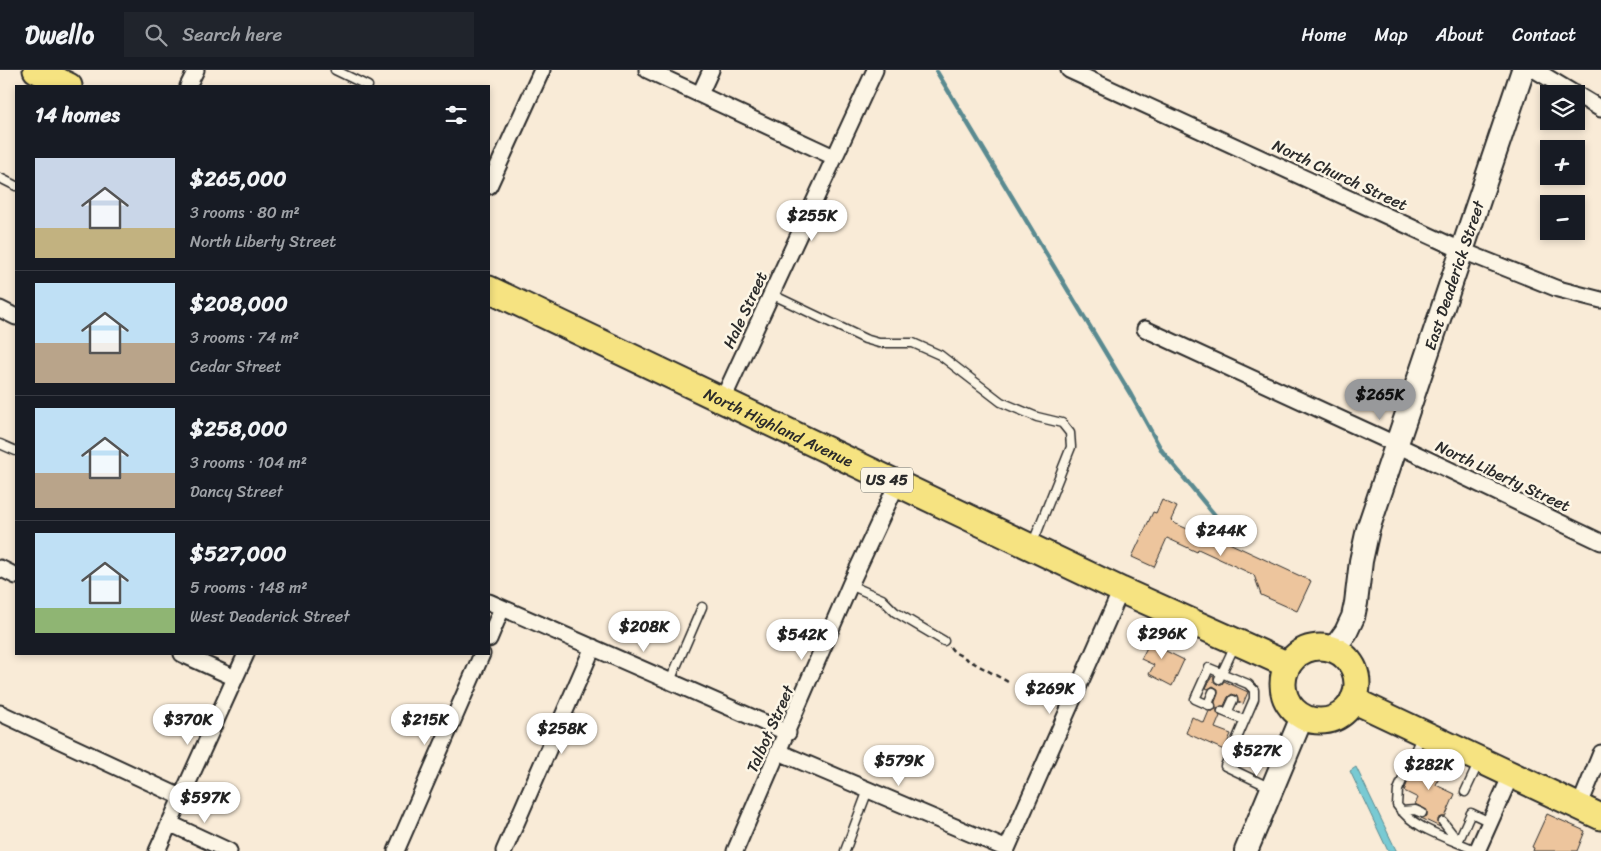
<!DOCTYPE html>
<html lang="en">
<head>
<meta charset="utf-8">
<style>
	body { margin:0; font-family:Sriracha,sans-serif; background:#20242c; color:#f1f3f6; height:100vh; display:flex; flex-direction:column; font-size:19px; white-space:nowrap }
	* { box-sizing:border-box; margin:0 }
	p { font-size:16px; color:#9ea1a6 }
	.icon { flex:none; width:28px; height:28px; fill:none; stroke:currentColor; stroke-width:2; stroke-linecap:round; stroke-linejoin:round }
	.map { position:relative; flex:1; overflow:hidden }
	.panel { position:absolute; left:15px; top:15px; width:475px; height:570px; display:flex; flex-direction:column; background:#171b24; border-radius:0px; box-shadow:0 2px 8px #0003 }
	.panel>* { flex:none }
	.fabs { position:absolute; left:1540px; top:15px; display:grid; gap:10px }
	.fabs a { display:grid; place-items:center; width:45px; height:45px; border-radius:0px; background:#171b24; box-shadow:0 2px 8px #0003; font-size:25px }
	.price { position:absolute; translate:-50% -42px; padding:0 11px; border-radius:18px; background:#fff; color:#222; font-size:16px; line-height:32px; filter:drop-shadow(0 1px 2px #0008) }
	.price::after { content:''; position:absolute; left:50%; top:30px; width:15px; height:11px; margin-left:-8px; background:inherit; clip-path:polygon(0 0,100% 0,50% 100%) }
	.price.current { background:#98999b; color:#111 }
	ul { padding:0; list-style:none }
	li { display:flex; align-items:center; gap:15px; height:125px; padding:0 20px }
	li+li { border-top:1px solid #363941 }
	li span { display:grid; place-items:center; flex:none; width:140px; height:100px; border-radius:0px; color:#555 }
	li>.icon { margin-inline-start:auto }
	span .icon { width:60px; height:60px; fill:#fffc; stroke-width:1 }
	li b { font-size:21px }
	h2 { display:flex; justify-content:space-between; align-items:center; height:60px; padding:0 20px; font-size:21px }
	header { display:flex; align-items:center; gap:30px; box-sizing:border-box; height:70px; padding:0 25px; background:#171b24; border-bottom:1px solid #363941 }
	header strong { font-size:24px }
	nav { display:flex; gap:28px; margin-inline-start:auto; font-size:18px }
	.search { width:350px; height:45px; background:#20242c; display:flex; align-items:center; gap:12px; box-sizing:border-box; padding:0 18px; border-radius:0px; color:#9ea1a6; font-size:19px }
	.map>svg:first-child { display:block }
	.water { fill:#79cad3; stroke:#5a8a90 }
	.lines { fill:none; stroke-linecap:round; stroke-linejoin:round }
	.stream { stroke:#5a8a90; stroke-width:4.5 }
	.building { fill:#edc59d; stroke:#2b2b2b }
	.lane-casing { stroke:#2b2b2b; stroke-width:11 }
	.street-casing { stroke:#2b2b2b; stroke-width:19 }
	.secondary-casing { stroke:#2b2b2b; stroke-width:26 }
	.primary-casing { stroke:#2b2b2b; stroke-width:29 }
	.path { stroke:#2b2b2b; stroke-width:2.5; stroke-dasharray:5 4; stroke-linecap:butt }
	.lane { stroke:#fcf5e5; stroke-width:8 }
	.street { stroke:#fcf5e5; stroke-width:15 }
	.secondary { stroke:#fcf5e5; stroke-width:22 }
	.primary { stroke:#f6e381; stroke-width:25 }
	.labels { text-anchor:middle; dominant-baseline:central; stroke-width:5; stroke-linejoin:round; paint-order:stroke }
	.shield { fill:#fcf5e5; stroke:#6a6863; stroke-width:1 }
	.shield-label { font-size:15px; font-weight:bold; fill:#2b2b2b }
	.street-label { font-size:16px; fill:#2b2b2b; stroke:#fcf5e5 }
</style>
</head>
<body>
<header>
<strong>Dwello</strong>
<div class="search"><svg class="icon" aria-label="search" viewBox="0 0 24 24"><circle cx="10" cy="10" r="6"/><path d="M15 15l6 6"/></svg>Search here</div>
<nav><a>Home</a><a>Map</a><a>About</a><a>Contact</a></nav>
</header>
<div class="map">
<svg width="1601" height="781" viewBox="0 0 1601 781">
	<rect width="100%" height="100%" fill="#f9ebd7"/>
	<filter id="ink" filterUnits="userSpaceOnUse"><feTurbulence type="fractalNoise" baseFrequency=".02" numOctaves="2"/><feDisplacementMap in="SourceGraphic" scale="10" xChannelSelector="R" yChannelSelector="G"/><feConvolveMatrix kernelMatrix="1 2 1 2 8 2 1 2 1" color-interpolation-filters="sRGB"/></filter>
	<g filter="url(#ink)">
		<!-- water -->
		<path class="water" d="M 1356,697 L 1396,780 L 1397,781 L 1388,781 L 1350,701 Z"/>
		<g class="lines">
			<!-- stream -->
			<path class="stream" d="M 937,2 L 1131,325 L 1162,381 L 1222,454"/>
		</g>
		<!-- building -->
		<path class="building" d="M 1162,430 L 1177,437 L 1171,450 L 1174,453 L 1212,470 L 1214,466 L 1311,511 L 1297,541 L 1261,525 L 1254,505 L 1198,479 L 1197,482 L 1167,468 L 1154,497 L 1132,487 L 1153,442 L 1156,443 Z
			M 1156,560 L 1166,565 L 1160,578 L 1184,590 L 1172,616 L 1149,604 L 1154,595 L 1141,589 Z
			M 1212,606 L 1214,607 L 1214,612 L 1217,614 L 1222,614 L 1224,611 L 1248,622 L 1243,634 L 1238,632 L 1237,626 L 1232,624 L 1228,627 L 1224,636 L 1221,636 L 1217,638 L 1217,642 L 1220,646 L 1215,658 L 1231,664 L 1224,680 L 1186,663 L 1192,647 L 1204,653 L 1209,641 L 1212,641 L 1216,639 L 1215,632 L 1218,624 L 1218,619 L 1213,616 L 1208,619 L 1206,618 Z
			M 1418,687 L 1443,698 L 1436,715 L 1455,724 L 1445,747 L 1442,747 L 1438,749 L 1438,753 L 1440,757 L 1421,748 L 1427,746 L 1427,740 L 1415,734 L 1418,728 L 1404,721 Z
			M 1547,744 L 1585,761 L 1577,781 L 1533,781 L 1534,778 L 1532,777 Z"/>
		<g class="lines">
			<!-- lane casing -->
			<g class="lane-casing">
				<path id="lane" d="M 335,0 L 368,16
					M 0,108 L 16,116
					M 771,224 L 865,269 L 879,273 L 913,273 L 940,285 L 1001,332 L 1037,347 L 1062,353 L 1070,363 L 1071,377 L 1032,475
					M 0,374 L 16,381
					M 850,515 L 882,529 L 895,542 L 944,571
					M 1219,609 L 1235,575
					M 670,611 L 702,537
					M 1208,634 L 1213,622
					M 1211,636 L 1195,629 L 1209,598 L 1248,614 L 1254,620 L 1254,629 L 1225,696 L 1271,718
					M 1222,641 L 1244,650
					M 1227,643 L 1233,630
					M 1421,667 L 1398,720 L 1397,735 C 1412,759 1452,769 1477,781
					M 1465,722 L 1479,692
					M 1401,741 L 1415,740 L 1422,743
					M 1443,752 L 1457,770
					M 1458,772 L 1471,743 L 1490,752
					M 845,781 L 868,720"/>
			</g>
			<!-- street casing -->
			<g class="street-casing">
				<path id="street" d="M 647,0 L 834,87
					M 1069,0 L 1463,181 L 1558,219 L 1601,230
					M 1535,0 L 1575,24
					M 188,16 L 196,0
					M 700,24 L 711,0
					M 1576,24 L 1601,39
					M 489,116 L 542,0
					M 0,239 L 16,247
					M 1145,259 L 1395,374 L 1601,472
					M 722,331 L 875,0
					M 0,498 L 16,506
					M 489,532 L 788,663
					M 489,569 L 502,538
					M 182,584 L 235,608
					M 0,643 L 181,727
					M 779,682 L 1007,779
					M 1579,737 L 1601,683
					M 169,753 L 229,781
					M 157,781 L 246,584
					M 396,781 L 482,584
					M 504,781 L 593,577
					M 735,781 L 850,515 L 897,414
					M 1006,781 L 1121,520
					M 1477,781 L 1511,705"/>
			</g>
			<!-- secondary casing -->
			<g class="secondary-casing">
				<g id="secondary">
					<path id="s1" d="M 1333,580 L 1346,562 L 1353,547 L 1356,533 L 1361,491 L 1368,459 L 1523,0"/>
					<path d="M 1246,781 L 1302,647"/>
				</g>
			</g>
			<!-- primary casing -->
			<g class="primary-casing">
				<g id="primary">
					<path d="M 36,0 L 69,16"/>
					<path id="s2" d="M 489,219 L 1121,520 L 1288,595"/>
					<circle cx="1320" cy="614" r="37"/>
					<path d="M 1353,630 L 1601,747"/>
				</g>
			</g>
			<!-- path -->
			<path class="path" d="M 950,577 L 954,582 L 1010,613"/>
			<!-- lane -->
			<use href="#lane" class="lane"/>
			<!-- street -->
			<use href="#street" class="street"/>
			<!-- secondary -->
			<use href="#secondary" class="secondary"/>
			<!-- primary -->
			<use href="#primary" class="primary"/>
		</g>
	</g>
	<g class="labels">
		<!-- shield labels -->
		<rect class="shield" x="861" y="397.5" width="52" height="25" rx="4"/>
		<g class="shield-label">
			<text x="887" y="410">US 45</text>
		</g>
		<!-- street labels -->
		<g class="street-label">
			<text transform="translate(1340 105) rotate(25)">North Church Street</text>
			<text stroke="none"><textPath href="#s1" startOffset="396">East Deaderick Street</textPath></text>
			<text transform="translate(745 240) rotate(-65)">Hale Street</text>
			<text stroke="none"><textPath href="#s2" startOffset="321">North Highland Avenue</textPath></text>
			<text transform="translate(1503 406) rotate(25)">North Liberty Street</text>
			<text transform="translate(770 659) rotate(-66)">Talbot Street</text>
		</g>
	</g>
</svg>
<div class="fabs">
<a><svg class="icon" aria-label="layers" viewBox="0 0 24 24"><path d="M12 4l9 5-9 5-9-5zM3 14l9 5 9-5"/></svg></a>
<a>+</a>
<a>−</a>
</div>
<b class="price" style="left:812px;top:172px">$255K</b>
<b class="price current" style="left:1380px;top:351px">$265K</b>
<b class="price" style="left:1221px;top:487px">$244K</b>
<b class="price" style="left:644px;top:583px">$208K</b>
<b class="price" style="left:1162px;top:590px">$296K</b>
<b class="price" style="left:802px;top:591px">$542K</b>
<b class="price" style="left:1050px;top:645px">$269K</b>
<b class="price" style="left:188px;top:676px">$370K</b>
<b class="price" style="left:425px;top:676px">$215K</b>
<b class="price" style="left:562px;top:685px">$258K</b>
<b class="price" style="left:1257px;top:707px">$527K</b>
<b class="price" style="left:899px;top:717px">$579K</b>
<b class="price" style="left:1429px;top:721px">$282K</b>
<b class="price" style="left:205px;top:754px">$597K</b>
<section class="panel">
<h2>14 homes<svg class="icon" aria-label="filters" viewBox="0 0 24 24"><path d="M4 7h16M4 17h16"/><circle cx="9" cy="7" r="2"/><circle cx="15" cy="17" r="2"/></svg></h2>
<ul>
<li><span style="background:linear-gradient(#c9d6e8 70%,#c2b280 0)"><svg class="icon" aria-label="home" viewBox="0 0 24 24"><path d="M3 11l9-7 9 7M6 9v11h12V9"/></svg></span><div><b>$265,000</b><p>3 rooms · 80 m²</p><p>North Liberty Street</p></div></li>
<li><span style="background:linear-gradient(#bfe0f5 60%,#b9a48a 0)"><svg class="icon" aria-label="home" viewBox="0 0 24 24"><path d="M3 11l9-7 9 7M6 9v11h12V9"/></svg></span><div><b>$208,000</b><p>3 rooms · 74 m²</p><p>Cedar Street</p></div></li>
<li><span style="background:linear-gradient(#bfe0f5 65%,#b9a48a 0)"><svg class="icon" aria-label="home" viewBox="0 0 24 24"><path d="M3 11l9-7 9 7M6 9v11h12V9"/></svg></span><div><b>$258,000</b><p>3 rooms · 104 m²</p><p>Dancy Street</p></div></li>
<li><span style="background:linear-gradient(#bfe0f5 75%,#8fb573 0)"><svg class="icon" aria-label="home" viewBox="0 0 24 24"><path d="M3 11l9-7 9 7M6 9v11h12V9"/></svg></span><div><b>$527,000</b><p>5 rooms · 148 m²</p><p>West Deaderick Street</p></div></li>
</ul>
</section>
</div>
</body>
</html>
